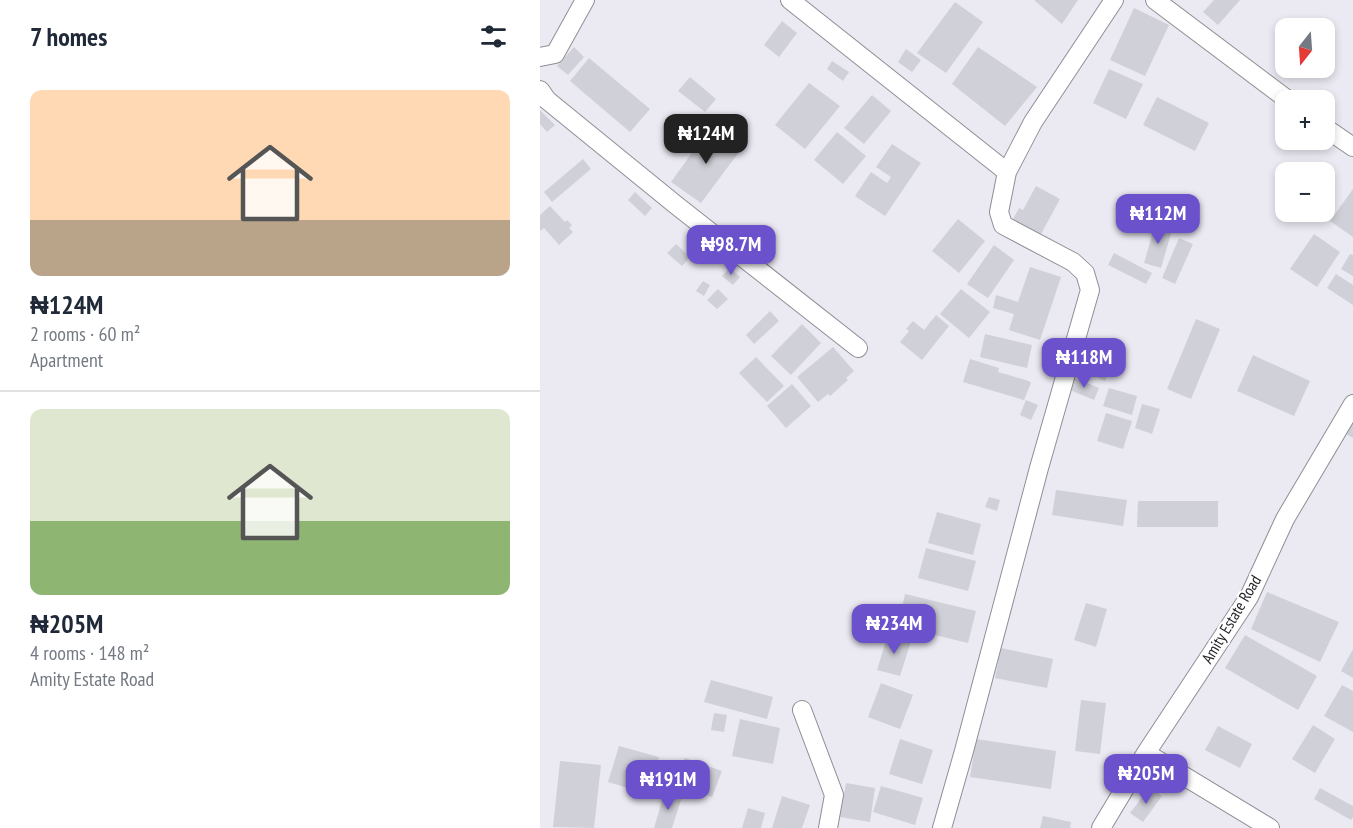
<!DOCTYPE html>
<html lang="en">
<head>
<meta charset="utf-8">
<style>
	body { margin:0; font-family:"PT Sans Narrow",sans-serif; background:#f2f2f3; color:#1f2937; height:100vh; display:flex; flex-direction:column; font-size:22px; white-space:nowrap }
	* { box-sizing:border-box; margin:0 }
	p { font-size:20px; color:#747a83 }
	.icon { flex:none; width:33px; height:33px; fill:none; stroke:currentColor; stroke-width:2; stroke-linecap:round; stroke-linejoin:round }
	.map { position:relative; flex:1; overflow:hidden }
	.panel { display:flex; flex-direction:column; background:#fff; width:540px }
	.panel>* { flex:none }
	.needle { width:39px; rotate:197deg }
	.tools { position:absolute; left:735px; top:18px; display:grid; gap:12px }
	.tools a { display:grid; place-items:center; width:60px; height:60px; border-radius:12px; background:#fff; box-shadow:0 3px 9px #0003; font-size:30px }
	.price { position:absolute; translate:-50% -51px; padding:0 14px; border-radius:12px; background:#6b52cc; color:#fff; font-size:20px; line-height:39px; filter:drop-shadow(0 2px 3px #0008) }
	.price::after { content:''; position:absolute; left:50%; top:36px; width:18px; height:14px; margin-left:-9px; background:inherit; clip-path:polygon(0 0,100% 0,50% 100%) }
	.price.current { background:#222; color:#fff }
	ul { padding:0; list-style:none }
	li { display:grid; align-content:center; gap:12px; height:318px; padding:0 30px }
	li+li { border-top:2px solid #e0e1e3 }
	li span { display:grid; place-items:center; height:186px; border-radius:12px; color:#555 }
	li>.icon { margin-inline-start:auto }
	span .icon { width:108px; height:108px; fill:#fffc; stroke-width:1 }
	li b { font-size:26px }
	h2 { display:flex; justify-content:space-between; align-items:center; height:72px; padding:0 30px; font-size:26px }
	main { display:flex; flex:1; min-height:0 }
	.map>svg:first-child { display:block }
	.building { fill:#d0d0d8 }
	.lines { fill:none; stroke-linecap:round; stroke-linejoin:round }
	.minor-casing { stroke:#8f8e96; stroke-width:20 }
	.minor { stroke:#fff; stroke-width:18 }
	.labels { text-anchor:middle; dominant-baseline:central; stroke-width:4.5; stroke-linejoin:round; paint-order:stroke }
	.street-label { font-size:16px; fill:#252428; stroke:#fff }
</style>
</head>
<body>
<main>
<section class="panel">
<h2>7 homes<svg class="icon" aria-label="filters" viewBox="0 0 24 24"><path d="M4 7h16M4 17h16"/><circle cx="9" cy="7" r="2"/><circle cx="15" cy="17" r="2"/></svg></h2>
<ul>
<li><span style="background:linear-gradient(#ffd9b3 70%,#b9a48a 0)"><svg class="icon" aria-label="home" viewBox="0 0 24 24"><path d="M3 11l9-7 9 7M6 9v11h12V9"/></svg></span><div><b>₦124M</b><p>2 rooms · 60 m²</p><p>Apartment</p></div></li>
<li><span style="background:linear-gradient(#dfe7d0 60%,#8fb573 0)"><svg class="icon" aria-label="home" viewBox="0 0 24 24"><path d="M3 11l9-7 9 7M6 9v11h12V9"/></svg></span><div><b>₦205M</b><p>4 rooms · 148 m²</p><p>Amity Estate Road</p></div></li>
</ul>
</section>
<div class="map">
<svg width="813" height="828" viewBox="0 0 813 828">
	<rect width="100%" height="100%" fill="#ebeaf3"/>
	<!-- building -->
	<path class="building" d="M 494,0 L 538,0 L 522,24 Z
		M 674,0 L 700,0 L 678,25 L 663,12 Z
		M 415,2 L 443,22 L 406,73 L 377,53 Z
		M 594,8 L 629,25 L 605,76 L 570,60 Z
		M 242,21 L 257,33 L 239,57 L 224,45 Z
		M 34,47 L 44,57 L 28,75 L 17,66 Z
		M 438,47 L 497,87 L 465,126 L 412,84 Z
		M 366,49 L 381,60 L 372,72 L 358,62 Z
		M 49,58 L 110,109 L 90,132 L 30,81 Z
		M 292,61 L 309,72 L 303,81 L 287,69 Z
		M 569,69 L 603,84 L 586,119 L 553,103 Z
		M 150,77 L 176,99 L 165,112 L 138,91 Z
		M 269,83 L 300,106 L 265,149 L 235,125 Z
		M 332,95 L 351,111 L 324,144 L 304,128 Z
		M 617,97 L 669,123 L 655,151 L 603,125 Z
		M 0,110 L 15,125 L 7,132 L 0,124 Z
		M 171,126 L 202,148 L 161,203 L 131,182 Z
		M 297,132 L 326,156 L 303,184 L 274,160 Z
		M 352,144 L 381,163 L 345,216 L 315,196 L 331,172 L 347,183 L 351,177 L 336,167 Z
		M 43,159 L 51,169 L 12,202 L 4,192 Z
		M 496,186 L 520,199 L 501,234 L 473,219 L 479,208 L 483,210 Z
		M 813,189 L 813,237 L 790,221 Z
		M 95,192 L 112,208 L 105,216 L 88,200 Z
		M 10,206 L 25,222 L 27,220 L 32,225 L 29,228 L 33,232 L 19,245 L 4,228 L 0,231 L 0,215 Z
		M 418,219 L 445,241 L 419,273 L 392,251 Z
		M 616,222 L 633,227 L 621,268 L 604,263 Z
		M 774,234 L 800,252 L 777,287 L 750,269 Z
		M 639,238 L 653,244 L 635,284 L 622,278 Z
		M 136,244 L 150,257 L 142,266 L 127,253 Z
		M 454,245 L 474,260 L 448,298 L 427,284 Z
		M 574,253 L 612,273 L 606,284 L 568,265 Z
		M 810,254 L 813,255 L 813,276 L 801,269 Z
		M 490,267 L 521,277 L 500,340 L 469,330 L 474,314 L 453,308 L 456,295 L 478,302 Z
		M 190,268 L 200,277 L 193,285 L 182,276 Z
		M 796,274 L 813,285 L 813,305 L 787,288 Z
		M 163,281 L 170,285 L 164,296 L 156,291 Z
		M 178,289 L 188,299 L 177,309 L 167,300 Z
		M 421,289 L 450,312 L 429,338 L 400,314 Z
		M 230,311 L 239,321 L 214,344 L 206,335 Z
		M 396,315 L 409,326 L 382,360 L 360,342 L 369,331 L 366,329 L 373,321 L 384,330 Z
		M 656,319 L 680,329 L 651,399 L 627,389 Z
		M 262,324 L 281,343 L 251,375 L 231,356 Z
		M 445,334 L 492,345 L 487,368 L 440,357 Z
		M 544,341 L 577,355 L 565,381 L 533,366 Z
		M 293,347 L 314,371 L 306,378 L 308,380 L 290,396 L 288,394 L 278,402 L 257,377 Z
		M 713,355 L 770,381 L 754,416 L 697,391 Z
		M 216,357 L 244,386 L 227,402 L 199,373 Z
		M 430,359 L 459,368 L 458,372 L 489,381 L 491,383 L 484,400 L 423,382 Z
		M 535,378 L 559,388 L 554,400 L 530,390 Z
		M 252,384 L 271,406 L 246,428 L 227,406 Z
		M 569,388 L 597,396 L 592,415 L 563,406 Z
		M 486,400 L 498,405 L 491,420 L 480,415 Z
		M 602,404 L 620,409 L 612,434 L 595,428 Z
		M 566,413 L 592,421 L 583,449 L 557,441 Z
		M 813,421 L 813,438 L 806,434 Z
		M 516,490 L 587,500 L 583,526 L 512,515 Z
		M 449,497 L 460,500 L 457,511 L 445,507 Z
		M 598,501 L 678,501 L 678,527 L 597,527 Z
		M 397,512 L 441,524 L 433,555 L 388,543 Z
		M 386,548 L 436,561 L 428,591 L 378,578 Z
		M 727,592 L 799,622 L 780,662 L 711,629 Z
		M 365,594 L 436,611 L 428,643 L 358,626 Z
		M 546,603 L 567,609 L 556,647 L 534,640 Z
		M 348,634 L 371,641 L 360,676 L 337,670 Z
		M 705,635 L 777,676 L 758,710 L 685,668 Z
		M 461,648 L 513,659 L 507,688 L 455,678 Z
		M 813,649 L 813,678 L 801,671 Z
		M 171,680 L 233,697 L 227,719 L 164,702 Z
		M 341,683 L 373,695 L 360,729 L 328,717 Z
		M 802,685 L 813,691 L 813,732 L 784,716 Z
		M 541,700 L 566,703 L 560,754 L 535,751 Z
		M 174,713 L 187,715 L 184,732 L 171,730 Z
		M 200,719 L 240,728 L 233,764 L 192,756 Z
		M 773,725 L 795,739 L 775,773 L 752,759 Z
		M 678,726 L 712,744 L 700,768 L 665,750 Z
		M 360,739 L 393,750 L 382,784 L 349,774 Z
		M 436,739 L 516,751 L 511,789 L 430,777 Z
		M 79,746 L 119,757 L 110,788 L 89,782 L 88,788 L 68,782 Z
		M 145,758 L 182,771 L 172,797 L 135,784 Z
		M 20,761 L 61,765 L 54,828 L 13,827 Z
		M 306,783 L 335,788 L 330,822 L 300,817 Z
		M 341,786 L 383,798 L 375,825 L 333,812 Z
		M 610,787 L 622,796 L 603,822 L 590,813 Z
		M 780,788 L 813,806 L 813,817 L 811,820 L 774,799 Z
		M 125,791 L 142,797 L 132,828 L 114,828 Z
		M 242,796 L 270,805 L 262,828 L 232,828 Z
		M 208,808 L 225,813 L 221,828 L 202,828 Z
		M 503,816 L 531,822 L 530,828 L 500,828 Z"/>
	<g class="lines">
		<!-- minor casing -->
		<g class="minor-casing">
			<path id="minor" d="M 250,0 L 467,172
				M 615,0 L 748,100
				M 0,57 L 15,54 L 45,0
				M 0,90 L 7,100 L 136,205 L 318,348
				M 784,127 L 813,147
				M 262,710 L 294,795 L 288,828
				M 606,753 L 730,828
				M 402,828 L 424,751 L 499,468 L 550,290 L 545,273 L 533,262 L 463,225 L 459,212 L 467,172 L 493,122 L 574,0
				M 561,828 L 606,753 L 709,597 L 745,519 L 813,404"/>
		</g>
		<!-- minor -->
		<use href="#minor" class="minor"/>
	</g>
	<g class="labels">
		<!-- street labels -->
		<g class="street-label">
			<text transform="translate(691 619) rotate(-59)">Amity Estate Road</text>
		</g>
	</g>
</svg>
<div class="tools">
<a><svg class="needle" viewBox="-14 -14 28 28"><path d="M0-13l5 13h-10z" fill="#e53935"/><path d="M0 13l5-13h-10z" fill="#747a83"/></svg></a>
<a>+</a>
<a>−</a>
</div>
<b class="price current" style="left:166px;top:165px">₦124M</b>
<b class="price" style="left:618px;top:245px">₦112M</b>
<b class="price" style="left:191px;top:276px">₦98.7M</b>
<b class="price" style="left:544px;top:389px">₦118M</b>
<b class="price" style="left:354px;top:655px">₦234M</b>
<b class="price" style="left:606px;top:805px">₦205M</b>
<b class="price" style="left:128px;top:811px">₦191M</b>
</div>
</main>
</body>
</html>
